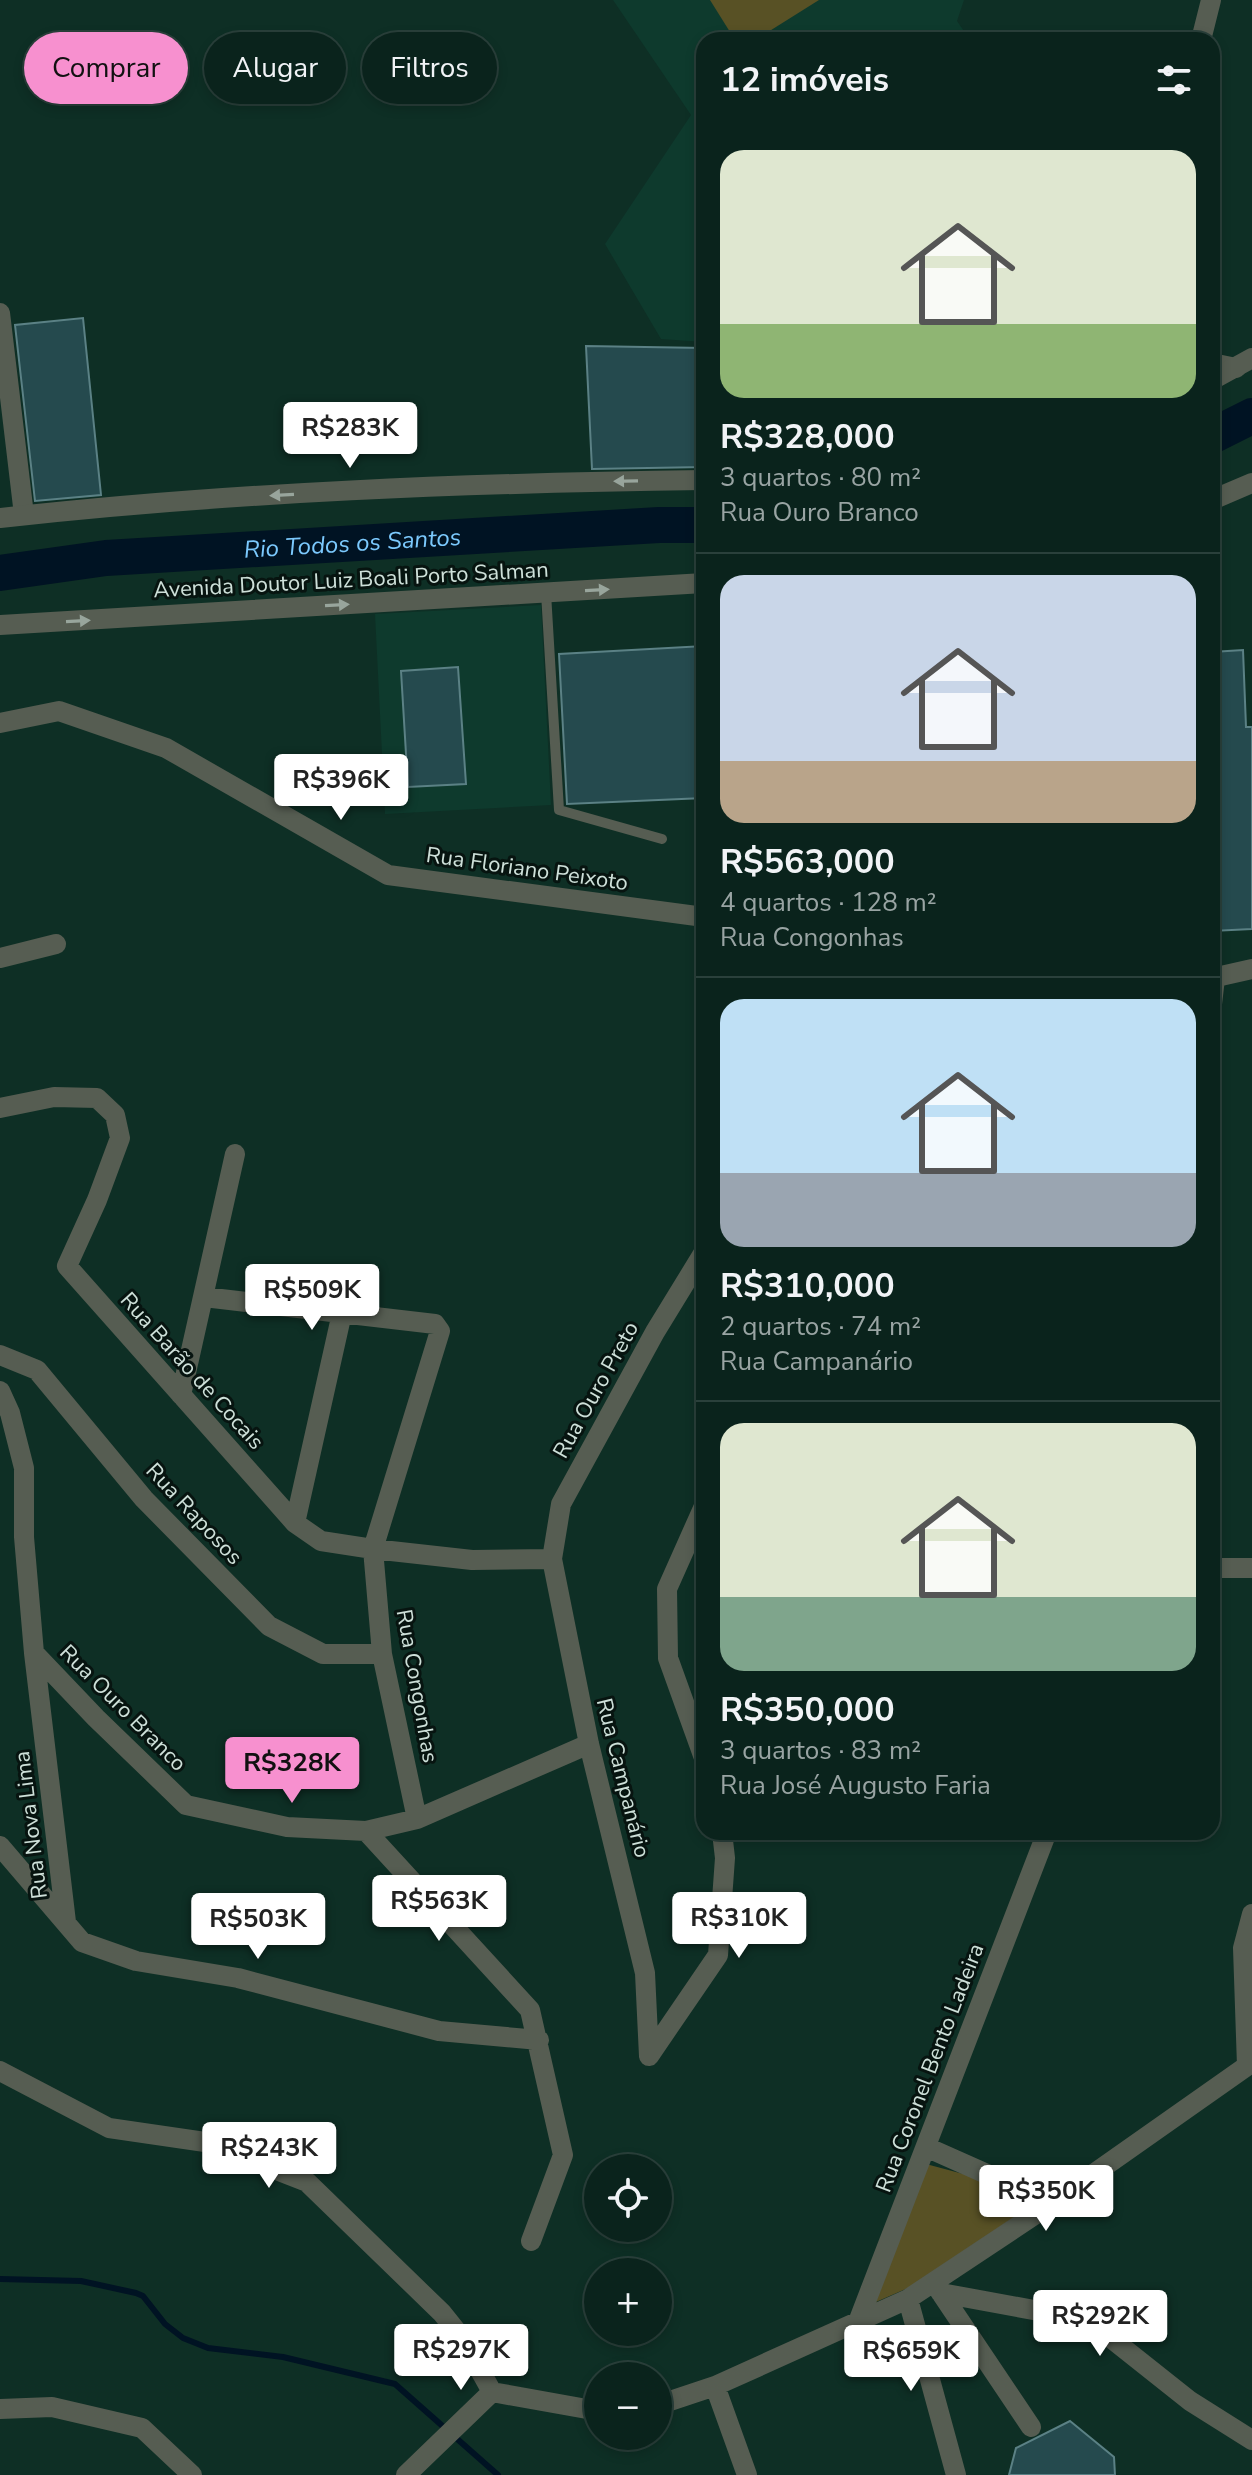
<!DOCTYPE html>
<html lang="pt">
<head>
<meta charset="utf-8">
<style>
	body { margin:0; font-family:"Nunito Sans",sans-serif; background:#182f29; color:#f1f3f6; height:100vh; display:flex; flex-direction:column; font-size:30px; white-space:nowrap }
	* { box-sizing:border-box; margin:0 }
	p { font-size:26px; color:#99a4a3 }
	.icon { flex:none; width:44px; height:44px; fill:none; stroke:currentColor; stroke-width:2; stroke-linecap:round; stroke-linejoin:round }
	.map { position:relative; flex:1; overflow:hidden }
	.details { position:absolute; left:696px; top:32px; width:524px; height:1808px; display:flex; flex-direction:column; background:#0a231c; border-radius:24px; box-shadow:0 4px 12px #0003,0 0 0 2px #2a403b }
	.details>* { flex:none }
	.top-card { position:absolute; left:24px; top:32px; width:552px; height:72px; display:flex; gap:16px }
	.tools { position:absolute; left:584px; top:2154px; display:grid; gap:16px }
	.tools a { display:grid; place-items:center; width:88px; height:88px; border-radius:50%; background:#0a231c; box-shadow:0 4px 12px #0003,0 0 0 2px #2a403b; font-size:40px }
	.price { position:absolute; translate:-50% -68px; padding:0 18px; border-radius:8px; background:#fff; color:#222; font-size:26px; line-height:52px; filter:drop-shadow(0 2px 4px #0008) }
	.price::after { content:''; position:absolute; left:50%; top:48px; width:24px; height:18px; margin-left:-12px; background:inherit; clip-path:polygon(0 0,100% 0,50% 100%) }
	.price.active { background:#f790cf; color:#111 }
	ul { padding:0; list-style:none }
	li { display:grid; align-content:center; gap:16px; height:424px; padding:0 24px }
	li+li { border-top:2px solid #2a403b }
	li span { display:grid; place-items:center; height:248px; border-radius:24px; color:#555 }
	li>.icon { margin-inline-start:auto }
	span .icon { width:144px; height:144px; fill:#fffc; stroke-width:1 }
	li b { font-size:34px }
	h2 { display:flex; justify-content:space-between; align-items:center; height:96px; padding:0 24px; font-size:34px }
	.chip { padding:0 28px; border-radius:36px; background:#0a231c; box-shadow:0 4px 12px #0003,0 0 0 2px #2a403b; font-size:28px; line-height:72px }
	.chip.active { background:#f790cf; color:#111 }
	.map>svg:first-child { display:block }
	.built { fill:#0e3a2d }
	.green { fill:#585125 }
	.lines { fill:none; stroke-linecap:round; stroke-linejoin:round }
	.stream { stroke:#001323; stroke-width:6 }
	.river { stroke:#001323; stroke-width:36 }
	.building { fill:#254a4e; stroke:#5b8185; stroke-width:2 }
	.service { stroke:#565d52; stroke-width:10 }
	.minor { stroke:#565d52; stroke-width:20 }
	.tertiary { stroke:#565d52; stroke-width:20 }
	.oneway { fill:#98a59c }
	.labels { text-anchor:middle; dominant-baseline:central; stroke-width:6; stroke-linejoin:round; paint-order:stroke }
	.street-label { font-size:22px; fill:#cee0d9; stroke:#071410 }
	.water-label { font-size:24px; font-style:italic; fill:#7bc9fd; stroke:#071410 }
</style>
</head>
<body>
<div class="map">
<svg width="1252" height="2475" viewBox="0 0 1252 2475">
	<rect width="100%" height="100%" fill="#0e2f25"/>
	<!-- built -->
	<path class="built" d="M 613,0 L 964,0 L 957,21 L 970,40 L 704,40 L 704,342 L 661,339 L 605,244 L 691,115 Z
		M 541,605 L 551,805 L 385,814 L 375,614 Z"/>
	<!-- green -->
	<path class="green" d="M 710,0 L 819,0 L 755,40 L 735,40 Z
		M 926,2164 L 1012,2187 L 1019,2214 L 908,2288 L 869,2305 Z"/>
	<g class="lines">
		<!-- stream -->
		<path class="stream" d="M 0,2279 L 81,2281 L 136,2293 L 143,2296 L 165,2324 L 183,2338 L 208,2348 L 283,2357 L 395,2384 L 498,2475"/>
		<!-- river -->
		<g class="river">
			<path d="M 1212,436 L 1252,416"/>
			<path id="s1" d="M 0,573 L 106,558 L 659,525 L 704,525"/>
		</g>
	</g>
	<!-- building -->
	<path class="building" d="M 83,318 L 101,495 L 35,501 L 15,325 Z
		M 586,346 L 704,348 L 704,467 L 592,469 Z
		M 704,646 L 704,798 L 567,804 L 559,654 Z
		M 1243,650 L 1246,727 L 1252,727 L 1252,929 L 1212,931 L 1212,652 Z
		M 458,667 L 466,784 L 408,787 L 401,671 Z
		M 1070,2421 L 1114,2457 L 1115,2475 L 1009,2475 L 1016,2448 Z"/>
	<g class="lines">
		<!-- service -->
		<path class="service" d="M 546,593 L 559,810 L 662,839"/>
		<!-- minor -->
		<path class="minor" d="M 1201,40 L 1211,0
			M 0,313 L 24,515
			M 1212,363 L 1236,368
			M 0,958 L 56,944
			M 1212,1004 L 1215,978
			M 0,1108 L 54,1097 L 97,1098 L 115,1115 L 120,1138 L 97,1200 L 67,1266 L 295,1523 L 321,1541 L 373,1549 L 472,1560 L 552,1559
			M 204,1297 L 435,1324 L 440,1331 L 373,1549 L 382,1654 L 417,1819
			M 0,1355 L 37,1370 L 144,1499 L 269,1626 L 323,1654 L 382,1654
			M 0,1391 L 10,1413 L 24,1468 L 24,1537 L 34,1653 L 66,1922
			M 181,1395 L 235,1154
			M 704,1506 L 667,1589 L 668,1658 L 704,1758
			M 295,1523 L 342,1313
			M 1212,1568 L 1252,1568
			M 34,1653 L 96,1718 L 186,1805 L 287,1827 L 366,1831 L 417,1819 L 589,1744
			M 366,1831 L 530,2010 L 563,2155 L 531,2241
			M 0,1846 L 82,1942 L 136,1961 L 238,1978 L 439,2031 L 539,2040
			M 649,2056 L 645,1973 L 589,1744 L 552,1559 L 561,1504 L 655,1332 L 704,1252
			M 649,2056 L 718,1955 L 725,1858 L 722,1832
			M 0,2071 L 109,2128 L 205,2142 L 307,2182 L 442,2313 L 462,2338 L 492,2392
			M 926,2147 L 1007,2183 L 1048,2206
			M 937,2287 L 1031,2427
			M 941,2293 L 1088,2320 L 1190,2401 L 1252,2440
			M 908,2299 L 956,2475
			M 858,2322 L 1047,1832
			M 715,2386 L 747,2475
			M 492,2392 L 598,2411
			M 658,2405 L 715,2386 L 908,2299 L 1048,2206 L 1247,2066 L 1243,1948 L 1252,1914
			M 0,2409 L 52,2407 L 142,2428 L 192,2475
			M 406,2475 L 492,2392"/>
		<!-- tertiary -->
		<path class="tertiary" d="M 1212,380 L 1252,358
			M 1212,500 L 1252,483
			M 0,518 C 233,492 469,483 704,480
			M 0,625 L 704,583
			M 0,723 L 59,711 L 166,748 L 388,875 L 704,917
			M 1212,978 L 1252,969"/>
	</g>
	<!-- one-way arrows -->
	<defs><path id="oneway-solid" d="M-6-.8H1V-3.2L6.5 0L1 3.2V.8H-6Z" transform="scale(2)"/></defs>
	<g class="oneway">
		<use href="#oneway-solid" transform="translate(626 481) rotate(179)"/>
		<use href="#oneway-solid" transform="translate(282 495) rotate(177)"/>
		<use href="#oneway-solid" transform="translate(597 590) rotate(-3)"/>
		<use href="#oneway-solid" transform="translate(337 605) rotate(-3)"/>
		<use href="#oneway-solid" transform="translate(78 621) rotate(-3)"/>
	</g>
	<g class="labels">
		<!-- street labels -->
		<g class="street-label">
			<text transform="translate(351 580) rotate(-3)">Avenida Doutor Luiz Boali Porto Salman</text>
			<text transform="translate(527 869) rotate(8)">Rua Floriano Peixoto</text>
			<text transform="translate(192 1371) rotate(48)">Rua Barão de Cocais</text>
			<text transform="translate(596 1390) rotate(-61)">Rua Ouro Preto</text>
			<text transform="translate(194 1514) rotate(47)">Rua Raposos</text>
			<text transform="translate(417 1686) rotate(80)">Rua Congonhas</text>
			<text transform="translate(123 1708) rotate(45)">Rua Ouro Branco</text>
			<text transform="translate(623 1778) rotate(76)">Rua Campanário</text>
			<text transform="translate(31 1825) rotate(-97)">Rua Nova Lima</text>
			<text transform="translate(930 2068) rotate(-69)">Rua Coronel Bento Ladeira</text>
		</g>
		<!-- water labels -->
		<g class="water-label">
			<text stroke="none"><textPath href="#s1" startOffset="354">Rio Todos os Santos</textPath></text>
		</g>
	</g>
</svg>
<div class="tools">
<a><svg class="icon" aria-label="locate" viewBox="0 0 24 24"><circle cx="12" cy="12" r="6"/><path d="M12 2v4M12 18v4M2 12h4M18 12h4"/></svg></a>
<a>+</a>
<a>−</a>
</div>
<b class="price" style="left:350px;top:470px">R$283K</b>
<b class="price" style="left:341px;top:822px">R$396K</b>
<b class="price" style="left:312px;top:1332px">R$509K</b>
<b class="price active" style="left:292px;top:1805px">R$328K</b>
<b class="price" style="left:439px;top:1943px">R$563K</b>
<b class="price" style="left:739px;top:1960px">R$310K</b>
<b class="price" style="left:258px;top:1961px">R$503K</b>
<b class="price" style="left:269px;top:2190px">R$243K</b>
<b class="price" style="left:1046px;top:2233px">R$350K</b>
<b class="price" style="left:1100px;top:2358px">R$292K</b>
<b class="price" style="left:461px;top:2392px">R$297K</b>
<b class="price" style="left:911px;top:2393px">R$659K</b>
<div class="top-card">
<a class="chip active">Comprar</a>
<a class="chip">Alugar</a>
<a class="chip">Filtros</a>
</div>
<section class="details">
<h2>12 imóveis<svg class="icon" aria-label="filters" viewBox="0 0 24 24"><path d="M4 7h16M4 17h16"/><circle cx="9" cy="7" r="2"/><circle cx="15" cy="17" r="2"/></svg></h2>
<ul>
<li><span style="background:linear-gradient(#dfe7d0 70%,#8fb573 0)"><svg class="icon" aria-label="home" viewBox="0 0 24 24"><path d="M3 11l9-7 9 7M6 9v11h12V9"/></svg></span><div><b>R$328,000</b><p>3 quartos · 80 m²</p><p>Rua Ouro Branco</p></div></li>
<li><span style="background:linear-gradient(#c9d6e8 75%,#b9a48a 0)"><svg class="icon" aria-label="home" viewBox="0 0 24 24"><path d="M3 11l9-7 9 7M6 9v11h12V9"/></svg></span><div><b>R$563,000</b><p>4 quartos · 128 m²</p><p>Rua Congonhas</p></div></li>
<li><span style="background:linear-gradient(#bfe0f5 70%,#9aa5b1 0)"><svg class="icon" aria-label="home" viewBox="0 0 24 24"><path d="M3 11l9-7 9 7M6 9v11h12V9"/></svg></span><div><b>R$310,000</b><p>2 quartos · 74 m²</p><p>Rua Campanário</p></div></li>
<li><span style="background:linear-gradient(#dfe7d0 70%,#7fa58c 0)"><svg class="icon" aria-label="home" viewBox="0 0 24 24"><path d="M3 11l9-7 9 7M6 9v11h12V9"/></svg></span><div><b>R$350,000</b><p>3 quartos · 83 m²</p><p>Rua José Augusto Faria</p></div></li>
</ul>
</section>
</div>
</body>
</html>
